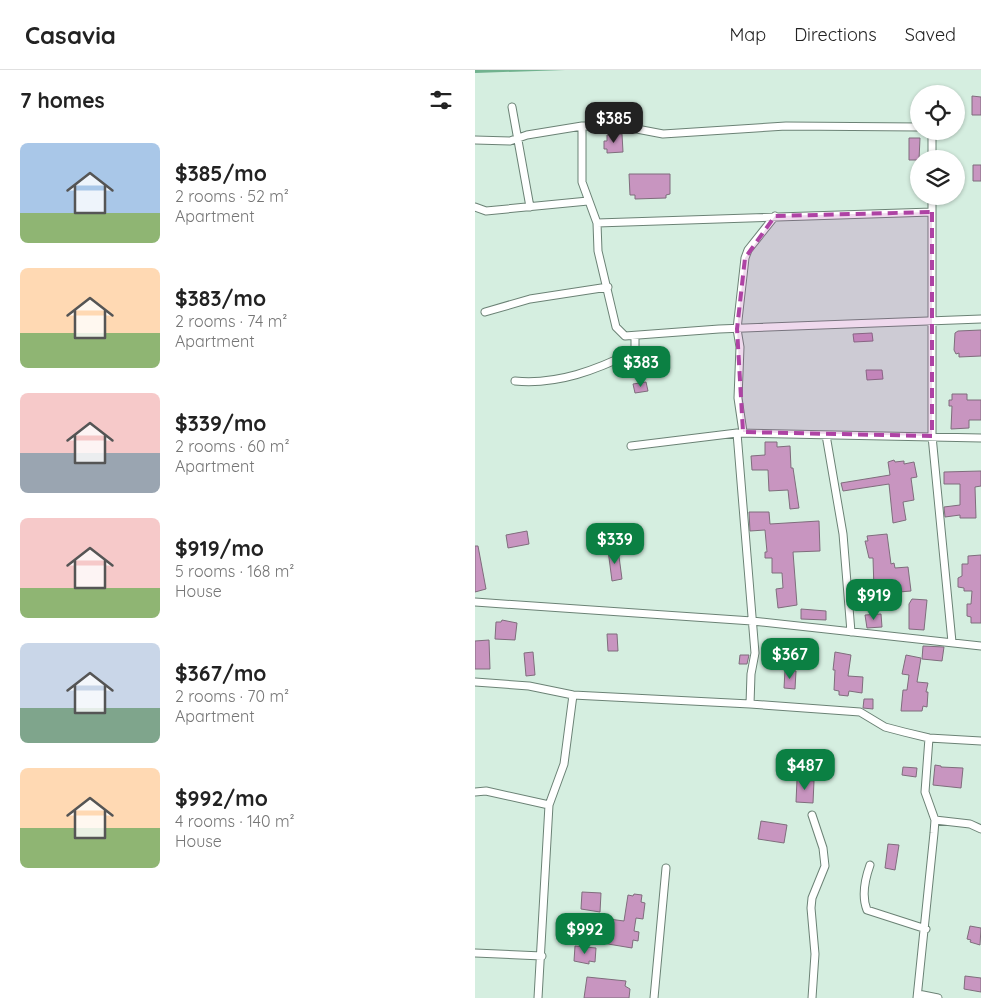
<!DOCTYPE html>
<html lang="en">
<head>
<meta charset="utf-8">
<style>
	body { margin:0; font-family:Quicksand,sans-serif; background:#f2f2f2; color:#222; height:100vh; display:flex; flex-direction:column; font-size:19px; white-space:nowrap }
	* { box-sizing:border-box; margin:0 }
	p { font-size:16px; color:#767676 }
	.icon { flex:none; width:28px; height:28px; fill:none; stroke:currentColor; stroke-width:2; stroke-linecap:round; stroke-linejoin:round }
	.map { position:relative; flex:1; overflow:hidden }
	.details { display:flex; flex-direction:column; background:#fff; width:475px }
	.details>* { flex:none }
	.controls { position:absolute; left:435px; top:15px; display:grid; gap:10px }
	.controls a { display:grid; place-items:center; width:55px; height:55px; border-radius:50%; background:#fff; box-shadow:0 1px 4px #0004; font-size:25px }
	.price { position:absolute; translate:-50% -42px; padding:0 11px; border-radius:10px; background:#0b8043; color:#fff; font-size:16px; line-height:32px; filter:drop-shadow(0 1px 2px #0008) }
	.price::after { content:''; position:absolute; left:50%; top:30px; width:15px; height:11px; margin-left:-8px; background:inherit; clip-path:polygon(0 0,100% 0,50% 100%) }
	.price.active { background:#222; color:#fff }
	ul { padding:0; list-style:none }
	li { display:flex; align-items:center; gap:15px; height:125px; padding:0 20px }
	li span { display:grid; place-items:center; flex:none; width:140px; height:100px; border-radius:8px; color:#555 }
	li>.icon { margin-inline-start:auto }
	span .icon { width:60px; height:60px; fill:#fffc; stroke-width:1 }
	li b { font-size:21px }
	h2 { display:flex; justify-content:space-between; align-items:center; height:60px; padding:0 20px; font-size:21px }
	header { display:flex; align-items:center; gap:30px; box-sizing:border-box; height:70px; padding:0 25px; background:#fff; border-bottom:1px solid #e0e0e0 }
	header strong { font-size:24px }
	nav { display:flex; gap:28px; margin-inline-start:auto; font-size:18px }
	main { display:flex; flex:1; min-height:0 }
	.map>svg:first-child { display:block }
	.forest { fill:#71b28f }
	.building { fill:#c895c0; stroke:#7f6d7c }
	.lines { fill:none; stroke-linecap:round; stroke-linejoin:round }
	.minor-casing { stroke:#6b8275; stroke-width:9 }
	.minor { stroke:#fff; stroke-width:7 }
	.marked { fill:#ae43a4; fill-opacity:0.2; stroke:#ae43a4; stroke-width:4; stroke-dasharray:10 6; stroke-linejoin:round }
</style>
</head>
<body>
<header>
<strong>Casavia</strong>
<nav><a>Map</a><a>Directions</a><a>Saved</a></nav>
</header>
<main>
<section class="details">
<h2>7 homes<svg class="icon" aria-label="filters" viewBox="0 0 24 24"><path d="M4 7h16M4 17h16"/><circle cx="9" cy="7" r="2"/><circle cx="15" cy="17" r="2"/></svg></h2>
<ul>
<li><span style="background:linear-gradient(#a9c7e8 70%,#8fb573 0)"><svg class="icon" aria-label="home" viewBox="0 0 24 24"><path d="M3 11l9-7 9 7M6 9v11h12V9"/></svg></span><div><b>$385/mo</b><p>2 rooms · 52 m²</p><p>Apartment</p></div></li>
<li><span style="background:linear-gradient(#ffd9b3 65%,#8fb573 0)"><svg class="icon" aria-label="home" viewBox="0 0 24 24"><path d="M3 11l9-7 9 7M6 9v11h12V9"/></svg></span><div><b>$383/mo</b><p>2 rooms · 74 m²</p><p>Apartment</p></div></li>
<li><span style="background:linear-gradient(#f6c9c9 60%,#9aa5b1 0)"><svg class="icon" aria-label="home" viewBox="0 0 24 24"><path d="M3 11l9-7 9 7M6 9v11h12V9"/></svg></span><div><b>$339/mo</b><p>2 rooms · 60 m²</p><p>Apartment</p></div></li>
<li><span style="background:linear-gradient(#f6c9c9 70%,#8fb573 0)"><svg class="icon" aria-label="home" viewBox="0 0 24 24"><path d="M3 11l9-7 9 7M6 9v11h12V9"/></svg></span><div><b>$919/mo</b><p>5 rooms · 168 m²</p><p>House</p></div></li>
<li><span style="background:linear-gradient(#c9d6e8 65%,#7fa58c 0)"><svg class="icon" aria-label="home" viewBox="0 0 24 24"><path d="M3 11l9-7 9 7M6 9v11h12V9"/></svg></span><div><b>$367/mo</b><p>2 rooms · 70 m²</p><p>Apartment</p></div></li>
<li><span style="background:linear-gradient(#ffd9b3 60%,#8fb573 0)"><svg class="icon" aria-label="home" viewBox="0 0 24 24"><path d="M3 11l9-7 9 7M6 9v11h12V9"/></svg></span><div><b>$992/mo</b><p>4 rooms · 140 m²</p><p>House</p></div></li>
</ul>
</section>
<div class="map">
<svg width="506" height="928" viewBox="0 0 506 928">
	<rect width="100%" height="100%" fill="#d5eee0"/>
	<!-- forest -->
	<path class="forest" d="M 0,0 L 90,0 L 0,3 Z"/>
	<!-- building -->
	<path class="building" d="M 497,26 L 506,27 L 506,45 L 497,45 Z
		M 147,64 L 148,82 L 132,83 L 132,79 L 129,79 L 129,71 L 132,71 L 132,65 Z
		M 434,68 L 445,68 L 444,90 L 434,90 Z
		M 498,95 L 506,95 L 506,111 L 498,111 Z
		M 154,104 L 195,104 L 195,124 L 191,125 L 191,128 L 160,129 L 160,125 L 155,125 Z
		M 506,260 L 506,286 L 484,287 L 484,283 L 481,284 L 479,280 L 480,263 L 483,261 Z
		M 397,263 L 398,271 L 379,272 L 378,264 Z
		M 391,300 L 407,300 L 408,309 L 392,310 Z
		M 171,312 L 173,321 L 160,323 L 158,314 Z
		M 477,324 L 492,324 L 492,330 L 506,330 L 506,350 L 494,350 L 494,358 L 476,359 L 477,336 L 474,336 L 474,330 L 477,330 Z
		M 290,372 L 302,372 L 302,377 L 315,376 L 316,398 L 318,398 L 324,438 L 315,439 L 313,420 L 294,421 L 293,400 L 277,400 L 276,386 L 290,385 Z
		M 419,390 L 420,392 L 429,391 L 429,394 L 439,392 L 442,407 L 436,408 L 439,430 L 428,432 L 431,450 L 418,453 L 414,414 L 368,421 L 366,413 L 415,405 L 413,392 Z
		M 506,401 L 506,416 L 500,417 L 501,448 L 485,448 L 485,445 L 470,447 L 469,437 L 485,435 L 485,414 L 469,414 L 469,402 Z
		M 274,442 L 294,442 L 295,454 L 344,451 L 345,481 L 318,482 L 322,535 L 303,538 L 301,519 L 308,518 L 307,503 L 297,503 L 297,488 L 290,488 L 290,482 L 292,482 L 290,460 L 275,461 Z
		M 52,461 L 54,474 L 33,478 L 31,465 Z
		M 412,464 L 416,494 L 419,493 L 420,498 L 433,497 L 436,521 L 424,522 L 424,518 L 399,520 L 398,488 L 394,488 L 390,471 L 393,471 L 392,466 Z
		M 0,476 L 3,476 L 11,519 L 0,522 Z
		M 143,479 L 147,509 L 137,511 L 133,480 Z
		M 506,485 L 506,553 L 496,553 L 496,547 L 492,546 L 492,534 L 496,534 L 497,521 L 489,521 L 489,518 L 483,517 L 483,508 L 487,506 L 487,494 L 493,494 L 493,486 Z
		M 437,529 L 452,530 L 449,560 L 434,559 L 434,534 Z
		M 326,539 L 351,541 L 351,550 L 326,549 Z
		M 406,544 L 407,557 L 392,558 L 390,545 Z
		M 27,550 L 42,553 L 40,570 L 20,569 L 21,552 L 26,552 Z
		M 132,564 L 142,564 L 143,581 L 133,581 Z
		M 14,570 L 15,599 L 0,599 L 0,571 Z
		M 448,576 L 469,577 L 467,591 L 447,589 Z
		M 58,582 L 60,605 L 51,606 L 49,583 Z
		M 360,582 L 376,585 L 373,606 L 388,607 L 387,623 L 374,621 L 373,626 L 364,625 L 364,621 L 359,620 L 360,600 L 358,600 Z
		M 265,585 L 274,585 L 272,594 L 264,594 Z
		M 431,585 L 446,588 L 442,612 L 453,613 L 451,622 L 453,622 L 452,637 L 448,636 L 447,641 L 426,641 L 428,620 L 432,620 L 434,605 L 427,604 Z
		M 310,600 L 321,601 L 320,619 L 309,618 Z
		M 389,629 L 398,629 L 398,639 L 388,638 Z
		M 326,681 L 346,685 L 344,695 L 324,691 Z
		M 460,695 L 466,696 L 466,697 L 488,698 L 486,718 L 458,715 Z
		M 428,697 L 442,698 L 441,707 L 427,705 Z
		M 322,710 L 339,711 L 338,733 L 321,732 Z
		M 286,751 L 312,755 L 309,773 L 283,769 Z
		M 413,774 L 424,775 L 420,800 L 410,798 Z
		M 107,822 L 126,823 L 125,842 L 106,839 Z
		M 159,824 L 167,825 L 166,832 L 170,833 L 168,849 L 161,848 L 159,861 L 164,862 L 163,871 L 158,870 L 157,878 L 127,873 L 128,863 L 132,864 L 134,849 L 149,851 L 153,825 L 158,826 Z
		M 495,856 L 506,858 L 505,875 L 495,872 L 496,870 L 492,869 Z
		M 100,876 L 121,878 L 120,892 L 114,891 L 114,894 L 99,891 Z
		M 490,906 L 506,908 L 506,922 L 489,919 Z
		M 112,907 L 151,911 L 150,916 L 155,919 L 154,928 L 109,928 Z"/>
	<g class="lines">
		<!-- minor casing -->
		<g class="minor-casing">
			<path id="minor" d="M 37,37 L 55,137
				M 107,56 L 107,112 L 122,153 L 123,181 L 141,257 L 150,266 L 244,259 L 506,249
				M 457,61 L 457,89
				M 0,70 L 35,71 L 52,65 L 107,56 L 146,56 L 188,64 L 311,56 L 444,57
				M 457,126 L 457,366 L 477,572
				M 0,137 L 11,141 L 113,131
				M 122,153 L 457,142
				M 10,242 L 55,229 L 133,217
				M 40,311 C 83,315 121,300 160,281 L 160,266
				M 268,362 L 263,328 L 265,277 L 262,259 L 270,188 L 273,180 L 300,146
				M 351,365 L 368,464 L 376,562
				M 506,368 L 262,363 L 280,583 L 276,604 L 275,634 L 385,642 L 410,657 L 429,662 L 454,668 L 506,671
				M 156,376 L 262,363
				M 0,532 L 277,551 L 506,576
				M 0,612 L 54,616 L 98,625 L 275,634
				M 0,722 L 11,721 L 74,735
				M 460,750 L 495,754 L 506,759
				M 395,795 C 390,809 386,825 392,840 L 451,859
				M 0,883 L 67,886
				M 443,924 L 463,928
				M 63,928 L 74,735 L 89,694 L 98,625
				M 179,928 L 191,798
				M 337,928 L 340,884 L 336,838 L 337,828 L 350,796 L 348,778 L 337,745
				M 442,928 L 459,763 L 460,750 L 450,722 L 454,668"/>
		</g>
		<!-- minor -->
		<use href="#minor" class="minor"/>
	</g>
	<!-- marked area -->
	<path class="marked" d="M 457,142 L 457,366 L 268,362 L 262,259 L 270,188 L 300,146 Z"/>
</svg>
<div class="controls">
<a><svg class="icon" aria-label="locate" viewBox="0 0 24 24"><circle cx="12" cy="12" r="6"/><path d="M12 2v4M12 18v4M2 12h4M18 12h4"/></svg></a>
<a><svg class="icon" aria-label="layers" viewBox="0 0 24 24"><path d="M12 4l9 5-9 5-9-5zM3 14l9 5 9-5"/></svg></a>
</div>
<b class="price active" style="left:139px;top:74px">$385</b>
<b class="price" style="left:166px;top:318px">$383</b>
<b class="price" style="left:140px;top:495px">$339</b>
<b class="price" style="left:399px;top:551px">$919</b>
<b class="price" style="left:315px;top:610px">$367</b>
<b class="price" style="left:330px;top:721px">$487</b>
<b class="price" style="left:110px;top:885px">$992</b>
</div>
</main>
</body>
</html>
